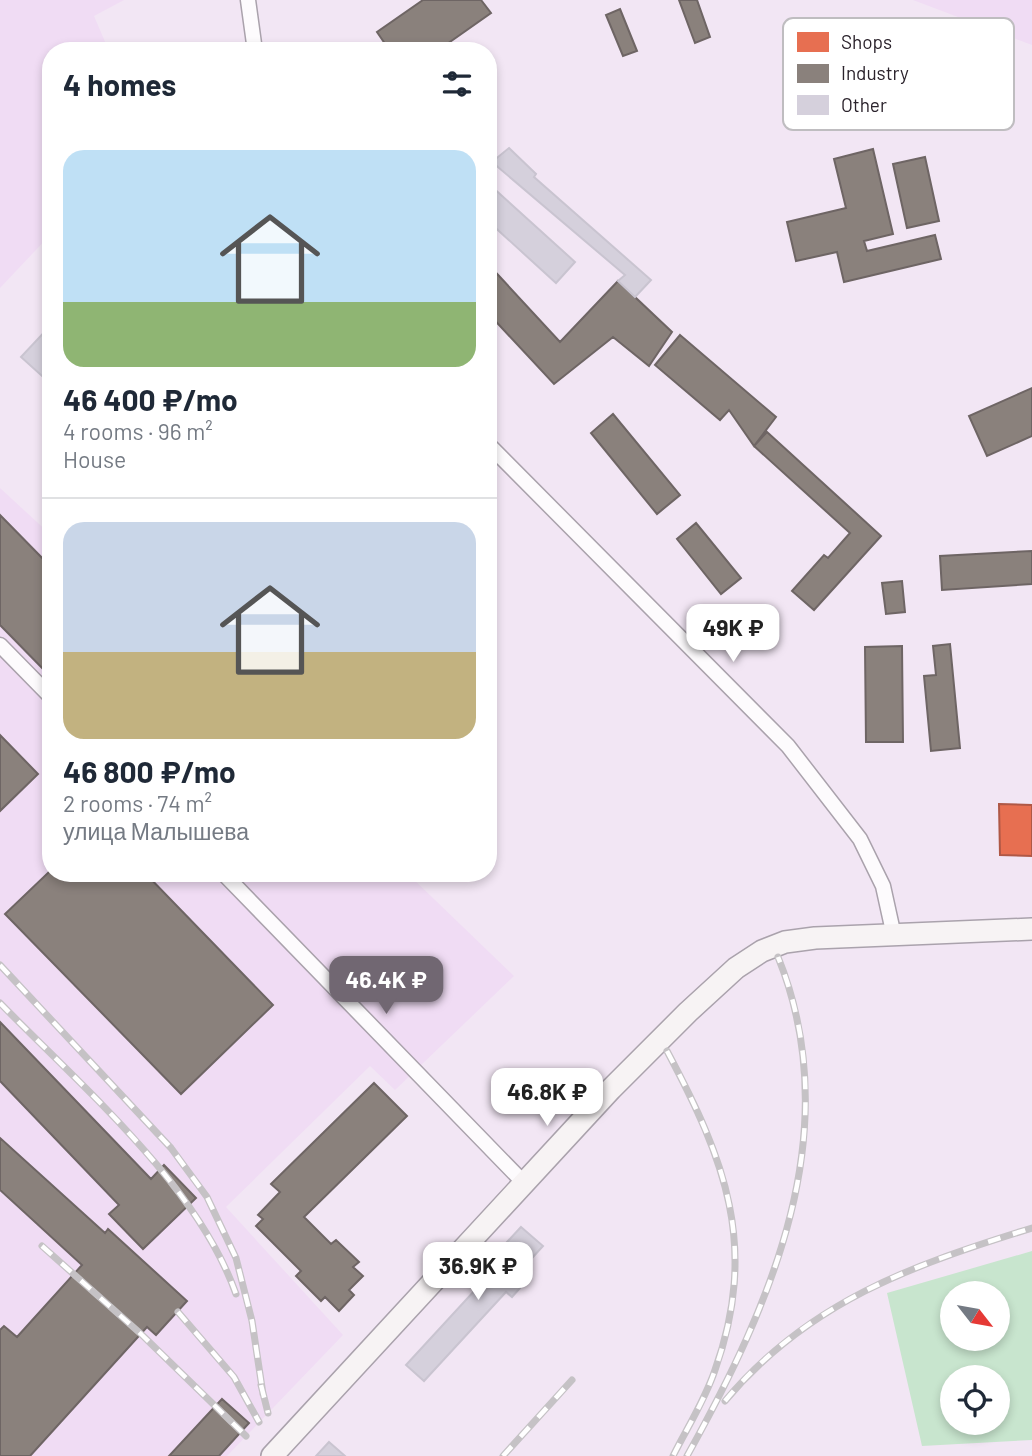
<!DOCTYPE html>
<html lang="en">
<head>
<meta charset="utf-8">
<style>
	body { margin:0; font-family:Barlow,sans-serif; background:#f6f6f7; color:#1f2937; height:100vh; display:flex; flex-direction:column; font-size:26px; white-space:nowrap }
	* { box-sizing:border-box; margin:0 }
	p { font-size:23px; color:#747a83 }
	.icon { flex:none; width:38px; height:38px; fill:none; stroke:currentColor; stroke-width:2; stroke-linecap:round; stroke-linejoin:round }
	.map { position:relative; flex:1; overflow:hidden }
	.details { position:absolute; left:42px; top:42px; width:455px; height:840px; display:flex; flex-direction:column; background:#fff; border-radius:28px; box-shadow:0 4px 10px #0003 }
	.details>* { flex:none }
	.needle { width:46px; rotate:121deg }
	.tools { position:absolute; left:940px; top:1281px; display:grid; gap:14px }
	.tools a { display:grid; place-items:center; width:70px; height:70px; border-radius:50%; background:#fff; box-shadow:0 4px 10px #0003; font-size:35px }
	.price { position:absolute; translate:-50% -60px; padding:0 16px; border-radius:14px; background:#fff; color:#222; font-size:23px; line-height:46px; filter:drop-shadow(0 2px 4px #0008) }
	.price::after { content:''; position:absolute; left:50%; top:42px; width:21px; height:16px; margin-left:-10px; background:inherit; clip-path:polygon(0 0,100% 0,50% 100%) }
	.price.current { background:#716772; color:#fff }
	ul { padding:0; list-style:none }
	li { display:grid; align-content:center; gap:14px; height:371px; padding:0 21px }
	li+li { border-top:2px solid #e0e1e3 }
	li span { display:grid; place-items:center; height:217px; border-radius:21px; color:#555 }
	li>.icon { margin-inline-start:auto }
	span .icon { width:126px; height:126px; fill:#fffc; stroke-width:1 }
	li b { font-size:30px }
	h2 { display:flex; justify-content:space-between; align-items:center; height:84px; padding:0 21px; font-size:30px }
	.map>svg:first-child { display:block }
	.built { fill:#f0dcf4 }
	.green { fill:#c8e5ce; fill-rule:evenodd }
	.shops { fill:#e76f51; stroke:#af5846; stroke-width:2 }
	.industry { fill:#8a817c; stroke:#6e6564; stroke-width:2 }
	.building { fill:#d5d0dc; stroke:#c9c4d0; stroke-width:2 }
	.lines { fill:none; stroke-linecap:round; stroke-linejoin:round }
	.street-casing { stroke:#aaa2ac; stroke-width:17 }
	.secondary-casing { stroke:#aaa2ac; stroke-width:24 }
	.street { stroke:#fdfbfd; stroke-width:14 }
	.secondary { stroke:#f7f3f4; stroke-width:21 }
	.rail-casing { stroke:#c5c2c5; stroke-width:7 }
	.rail { stroke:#fff; stroke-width:4.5; stroke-dasharray:13; stroke-linecap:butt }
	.key { fill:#fff; stroke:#bfbdc0; stroke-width:2 }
	.key-label { font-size:19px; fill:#2b232c }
</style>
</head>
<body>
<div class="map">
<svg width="1032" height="1456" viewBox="0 0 1032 1456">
	<rect width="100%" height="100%" fill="#f2e6f4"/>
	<!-- built -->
	<path class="built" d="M 0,0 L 124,0 L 94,16 L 109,51 L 51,51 L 51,234 L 0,288 Z
		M 913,0 L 1032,0 L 1032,45 Z
		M 0,488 L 51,535 L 51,873 L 407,873 L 514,976 L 395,1090 L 370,1066 L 226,1207 L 343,1335 L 227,1456 L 0,1456 Z"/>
	<!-- green -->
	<path class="green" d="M 1032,1251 L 1032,1440 L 922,1446 L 887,1293 ZM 952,1293 L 998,1293 L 998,1339 L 952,1339 ZM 952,1377 L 998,1377 L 998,1423 L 952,1423 Z"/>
	<!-- shops -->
	<path class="shops" d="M 999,804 L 1032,805 L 1032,856 L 1000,855 Z"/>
	<!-- industry -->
	<path class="industry" d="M 423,0 L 481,0 L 491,13 L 437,51 L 390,51 L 377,32 Z
		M 679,0 L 697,0 L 710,37 L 695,43 Z
		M 620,9 L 637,51 L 623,56 L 606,15 Z
		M 873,149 L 893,234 L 864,241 L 867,251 L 935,235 L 941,259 L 844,282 L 837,252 L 796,261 L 787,222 L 846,208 L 834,159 Z
		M 925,157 L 939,221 L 907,228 L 893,164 Z
		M 488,264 L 560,342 L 618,281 L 672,332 L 649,366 L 613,337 L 554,384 L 488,313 Z
		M 680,335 L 776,417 L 754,446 L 729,410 L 720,420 L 655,365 Z
		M 1032,388 L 1032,436 L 987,456 L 969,416 Z
		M 613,414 L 680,495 L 657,514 L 591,433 Z
		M 767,432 L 881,536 L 814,610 L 792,591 L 824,555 L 828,558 L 850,533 L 754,446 Z
		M 0,515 L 51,567 L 51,671 L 48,674 L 0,625 Z
		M 696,523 L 741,578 L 721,594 L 677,539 Z
		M 1032,551 L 1032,584 L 942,590 L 940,556 Z
		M 902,581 L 905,612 L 886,614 L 882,583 Z
		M 950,644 L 960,748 L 931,751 L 924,676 L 936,675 L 933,646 Z
		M 902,646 L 903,742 L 866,742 L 865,647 Z
		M 0,735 L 38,774 L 0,811 Z
		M 51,870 L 51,873 L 145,873 L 273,1005 L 181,1094 L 5,914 Z
		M 0,1022 L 151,1179 L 164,1165 L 196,1198 L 143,1249 L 109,1214 L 119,1205 L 0,1081 Z
		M 374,1083 L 407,1116 L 304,1217 L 331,1244 L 336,1240 L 359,1262 L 353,1267 L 363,1276 L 349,1290 L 354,1295 L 339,1311 L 325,1297 L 321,1301 L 296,1276 L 301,1271 L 256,1226 L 263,1219 L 258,1215 L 280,1192 L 271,1184 Z
		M 0,1138 L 105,1233 L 108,1229 L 187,1301 L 156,1335 L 147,1327 L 30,1456 L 0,1456 L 0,1330 L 4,1326 L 17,1337 L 82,1265 L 0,1190 Z
		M 222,1399 L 249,1423 L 219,1456 L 169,1456 Z"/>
	<!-- building -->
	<path class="building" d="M 509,148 L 536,174 L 534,177 L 651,280 L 635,297 L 618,281 L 625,275 L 492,162 Z
		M 490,185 L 575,262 L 556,283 L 488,221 Z
		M 51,325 L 51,384 L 21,357 Z
		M 521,1227 L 543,1246 L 512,1280 L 520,1288 L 512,1297 L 506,1292 L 424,1381 L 406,1365 L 488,1276 L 481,1270 Z
		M 329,1442 L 345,1456 L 316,1456 Z"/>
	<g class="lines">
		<!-- street casing -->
		<g class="street-casing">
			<path id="street" d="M 248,0 L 255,51
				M 488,444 L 788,746 L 860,839 L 883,886 L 894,936
				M 0,645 L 51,697
				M 223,873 L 524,1183"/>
		</g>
		<!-- secondary casing -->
		<g class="secondary-casing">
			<path id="secondary" d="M 272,1456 L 611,1089 L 688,1012 L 736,968 L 762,951 L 785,942 L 815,938 L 1032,929"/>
		</g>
		<!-- street -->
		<use href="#street" class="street"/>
		<!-- secondary -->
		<use href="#secondary" class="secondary"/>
		<!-- rail casing -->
		<g class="rail-casing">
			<path id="rail" d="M 0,965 L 171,1148 L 207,1197 L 236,1258 L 252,1321 L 263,1394
				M 0,1003 C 81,1086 197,1184 236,1294
				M 667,1051 C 725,1160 759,1246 715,1370 C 705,1400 687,1428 673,1456
				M 42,1246 L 141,1334 L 246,1436
				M 178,1312 L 234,1377 L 259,1422
				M 261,1385 L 268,1413
				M 725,1401 C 808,1302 912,1265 1032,1228
				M 503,1456 L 572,1380
				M 687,1456 C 772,1303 848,1130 778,957"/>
		</g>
		<!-- rail -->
		<use href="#rail" class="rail"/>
	</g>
	<!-- legend -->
	<rect x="783" y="18" width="231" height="112" rx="10" class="key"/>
	<rect x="797" y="32" width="32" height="20" fill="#e76f51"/>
	<rect x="797" y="64" width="32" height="19" fill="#8a817c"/>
	<rect x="797" y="95" width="32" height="20" fill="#d5d0dc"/>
	<g class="key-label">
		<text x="841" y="49">Shops</text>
		<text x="841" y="80">Industry</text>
		<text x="841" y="112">Other</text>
	</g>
</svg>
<div class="tools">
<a><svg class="needle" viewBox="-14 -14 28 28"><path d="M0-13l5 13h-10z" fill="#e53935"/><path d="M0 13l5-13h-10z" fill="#747a83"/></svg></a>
<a><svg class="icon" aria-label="locate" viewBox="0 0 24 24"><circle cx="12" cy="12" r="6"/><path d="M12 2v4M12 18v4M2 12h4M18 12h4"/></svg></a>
</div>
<b class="price" style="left:733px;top:664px">49K ₽</b>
<b class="price current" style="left:386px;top:1016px">46.4K ₽</b>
<b class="price" style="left:547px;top:1128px">46.8K ₽</b>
<b class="price" style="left:478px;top:1302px">36.9K ₽</b>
<section class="details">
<h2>4 homes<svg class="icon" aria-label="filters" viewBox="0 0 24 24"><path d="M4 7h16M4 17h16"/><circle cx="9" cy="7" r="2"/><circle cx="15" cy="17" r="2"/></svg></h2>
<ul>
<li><span style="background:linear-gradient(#bfe0f5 70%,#8fb573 0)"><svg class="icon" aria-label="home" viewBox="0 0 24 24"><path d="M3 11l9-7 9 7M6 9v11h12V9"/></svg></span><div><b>46 400 ₽/mo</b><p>4 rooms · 96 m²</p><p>House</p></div></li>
<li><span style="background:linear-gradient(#c9d6e8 60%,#c2b280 0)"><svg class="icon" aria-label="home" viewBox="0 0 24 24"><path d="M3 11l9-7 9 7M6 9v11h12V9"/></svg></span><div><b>46 800 ₽/mo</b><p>2 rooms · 74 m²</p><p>улица Малышева</p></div></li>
</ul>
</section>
</div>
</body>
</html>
